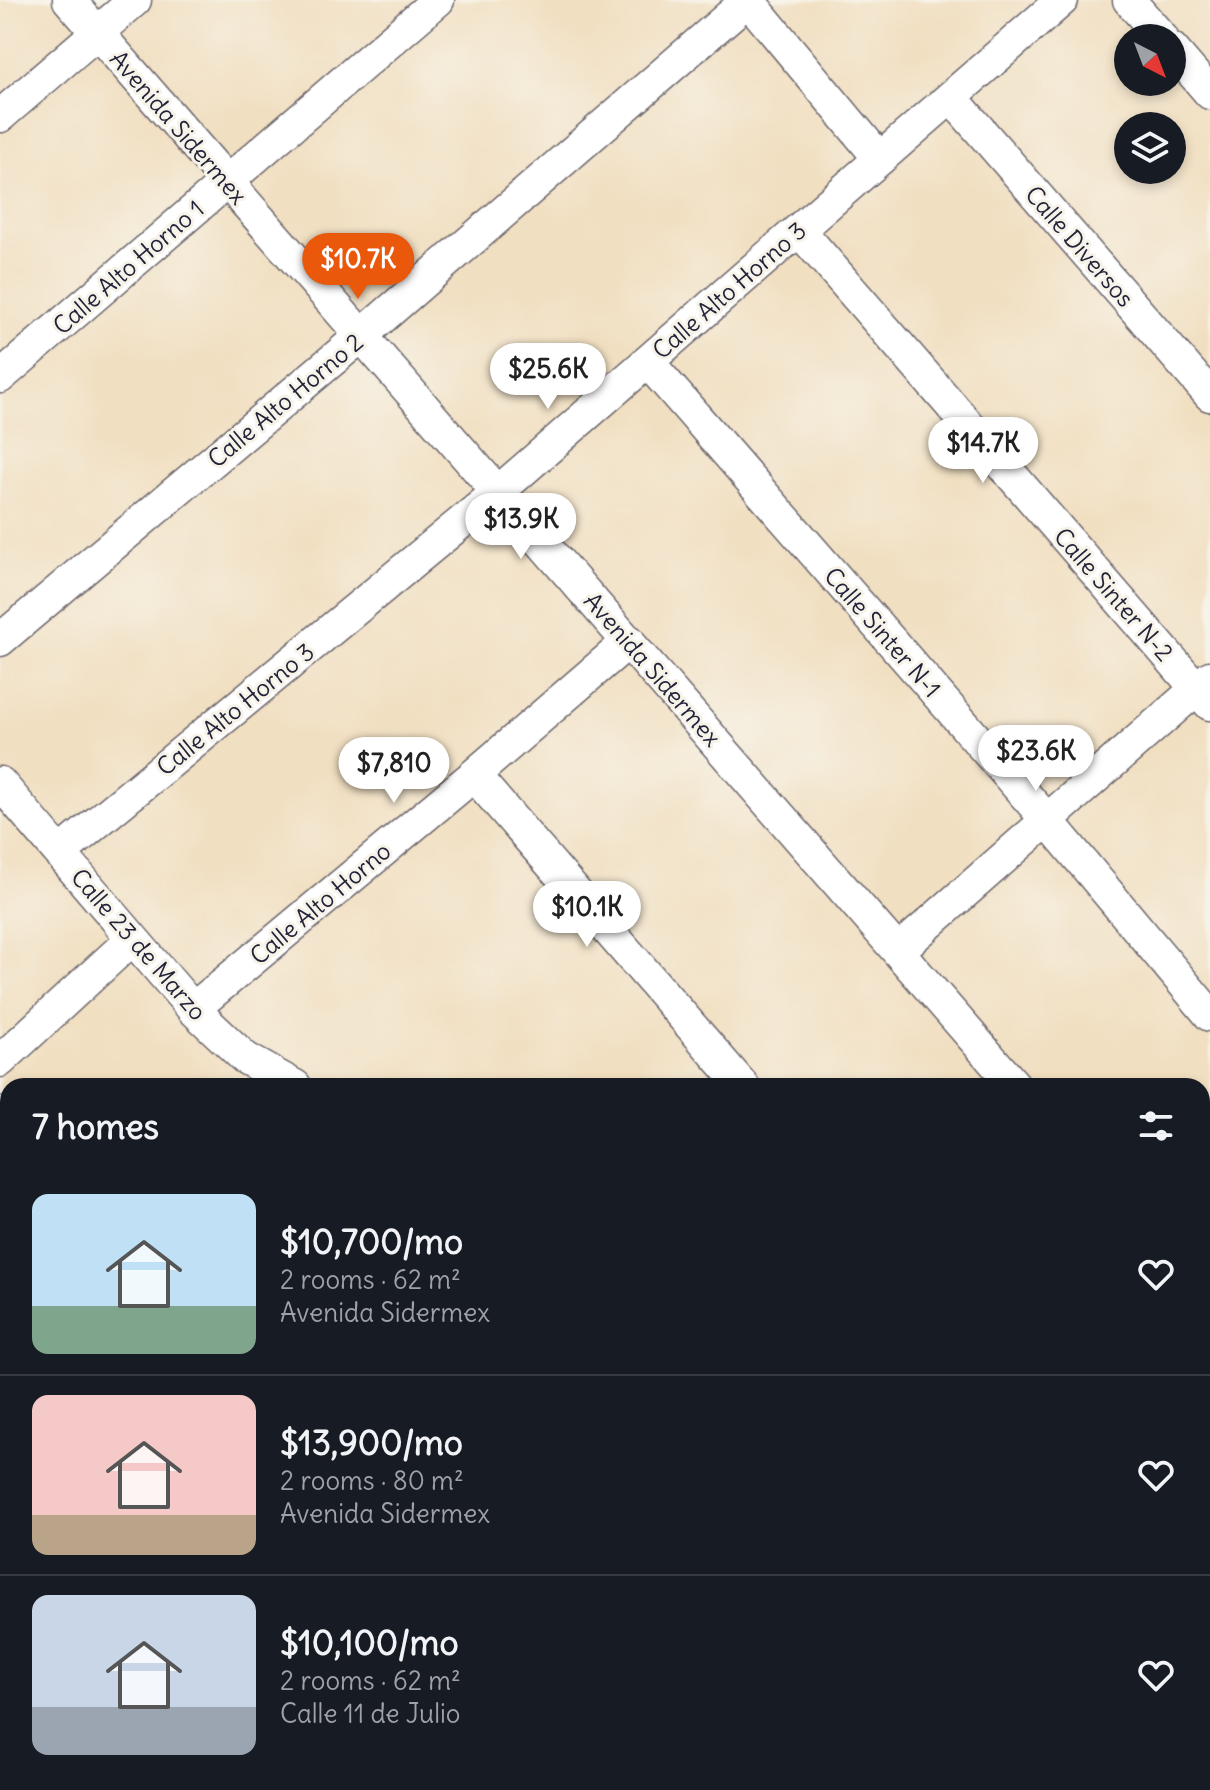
<!DOCTYPE html>
<html lang="en">
<head>
<meta charset="utf-8">
<style>
	body { margin:0; font-family:Delius,sans-serif; background:#242831; color:#f1f3f6; height:100vh; display:flex; flex-direction:column; font-size:30px; white-space:nowrap }
	* { box-sizing:border-box; margin:0 }
	p { font-size:26px; color:#9ea1a6 }
	.icon { flex:none; width:44px; height:44px; fill:none; stroke:currentColor; stroke-width:2; stroke-linecap:round; stroke-linejoin:round }
	.map { position:relative; flex:1; overflow:hidden }
	.panel { position:absolute; left:0px; top:1078px; width:1210px; height:712px; display:flex; flex-direction:column; background:#171b24; border-radius:24px 24px 0 0; box-shadow:0 4px 12px #0003 }
	.panel>* { flex:none }
	.needle { width:52px; rotate:138deg }
	.controls { position:absolute; left:1114px; top:24px; display:grid; gap:16px }
	.controls a { display:grid; place-items:center; width:72px; height:72px; border-radius:50%; background:#171b24; box-shadow:0 4px 12px #0003; font-size:40px }
	.price { position:absolute; translate:-50% -68px; padding:0 18px; border-radius:28px; background:#fff; color:#222; font-size:26px; line-height:52px; filter:drop-shadow(0 2px 4px #0008) }
	.price::after { content:''; position:absolute; left:50%; top:48px; width:24px; height:18px; margin-left:-12px; background:inherit; clip-path:polygon(0 0,100% 0,50% 100%) }
	.price.current { background:#ea580c; color:#fff }
	ul { padding:0; list-style:none }
	li { display:flex; align-items:center; gap:24px; height:200px; padding:0 32px }
	li+li { border-top:2px solid #363941 }
	li span { display:grid; place-items:center; flex:none; width:224px; height:160px; border-radius:16px; color:#555 }
	li>.icon { margin-inline-start:auto }
	span .icon { width:96px; height:96px; fill:#fffc; stroke-width:1 }
	li b { font-size:34px }
	h2 { display:flex; justify-content:space-between; align-items:center; height:96px; padding:0 32px; font-size:34px }
	.map>svg:first-child { display:block }
	.industrial { fill:url(#industrial-grid) }
	.building { fill:url(#building-hatch) }
	.lines { fill:none; stroke-linecap:round; stroke-linejoin:round }
	.minor-casing { stroke:#6a646a; stroke-width:35 }
	.minor { stroke:#fff; stroke-width:32 }
	.labels { text-anchor:middle; dominant-baseline:central; stroke-width:6; stroke-linejoin:round; paint-order:stroke }
	.street-label { font-size:24px; fill:#22223b; stroke:#f7f3e8 }
</style>
</head>
<body>
<div class="map">
<svg width="1210" height="1790" viewBox="0 0 1210 1790">
	<defs>
		<pattern id="industrial-grid" width="8" height="8" patternUnits="userSpaceOnUse" patternTransform="scale(2)"><rect width="8" height="8" fill="#cabfd6"/><path d="M0 4h8M4 0v8" fill="none" stroke="#ada4b9"/></pattern>
		<pattern id="building-hatch" width="6" height="6" patternUnits="userSpaceOnUse" patternTransform="scale(2)"><rect width="6" height="6" fill="#dd95bc"/><path d="M-1 1l2-2M0 6l6-6M5 7l2-2" fill="none" stroke="#b3799a"/></pattern>
	</defs>
	<rect width="100%" height="100%" fill="#f7f3e8"/>
	<filter id="ink" filterUnits="userSpaceOnUse"><feTurbulence type="fractalNoise" baseFrequency=".0125" numOctaves="2"/><feDisplacementMap in="SourceGraphic" scale="16" xChannelSelector="R" yChannelSelector="G"/><feConvolveMatrix kernelMatrix="1 2 1 2 8 2 1 2 1" color-interpolation-filters="sRGB"/></filter>
	<filter id="wash" filterUnits="userSpaceOnUse"><feTurbulence type="fractalNoise" baseFrequency=".006" numOctaves="4" result="noise"/><feDisplacementMap in="SourceGraphic" scale="32" xChannelSelector="R" yChannelSelector="G"/><feGaussianBlur stdDeviation="1.8" result="paint"/><feColorMatrix in="noise" values="0 0 0 0 0 0 0 0 0 0 0 0 0 0 0 0 0 1.4 0 .05"/><feComposite in="paint" operator="in"/></filter>
	<g filter="url(#wash)">
		<rect width="100%" height="100%" fill="#f1dfc1"/>
		<!-- industrial -->
		<path class="industrial" d="M 1210,1380 L 1210,1790 L 618,1790 L 629,1782 L 1202,1782 L 1202,1385 Z"/>
		<g id="blocks">
			<!-- building -->
			<path class="building" d="M 1210,1629 L 1210,1790 L 965,1790 L 979,1782 L 1202,1782 L 1202,1633 Z"/>
		</g>
	</g>
	<g filter="url(#ink)">
		<use href="#blocks" fill-opacity="0" stroke="#6a646a" stroke-width="2"/>
		<g class="lines">
			<!-- minor casing -->
			<g class="minor-casing">
				<path id="minor" d="M 69,0 L 1015,1086
					M 748,0 L 880,159
					M 1129,0 L 1162,38
					M 1172,49 L 1210,93
					M 951,97 L 1210,395
					M 0,116 L 135,0
					M 799,230 L 1210,704
					M 648,362 L 1047,820 L 1210,1015
					M 0,377 L 438,0
					M 0,640 L 361,336 L 748,0
					M 474,775 L 743,1086
					M 0,783 L 193,1009 L 245,1058 L 295,1086
					M 60,853 L 498,492 L 1062,0
					M 899,950 L 1210,677
					M 193,1009 L 474,775 L 629,641
					M 0,1061 L 132,939
					M 0,1113 L 8,1121
					M 1202,1306 L 1210,1316
					M 0,1474 L 8,1484
					M 1202,1563 L 1210,1558
					M 274,1782 L 281,1790
					M 102,1790 L 111,1782
					M 487,1790 L 499,1782
					M 554,1790 L 565,1782
					M 834,1790 L 847,1782"/>
			</g>
			<!-- minor -->
			<use href="#minor" class="minor"/>
		</g>
	</g>
	<g class="labels">
		<!-- street labels -->
		<g class="street-label">
			<text transform="translate(179 127) rotate(49)">Avenida Sidermex</text>
			<text transform="translate(1080 246) rotate(49)">Calle Diversos</text>
			<text transform="translate(128 267) rotate(-41)">Calle Alto Horno 1</text>
			<text transform="translate(729 290) rotate(-41)">Calle Alto Horno 3</text>
			<text transform="translate(285 400) rotate(-40)">Calle Alto Horno 2</text>
			<text transform="translate(1114 594) rotate(49)">Calle Sinter N-2</text>
			<text transform="translate(883 632) rotate(49)">Calle Sinter N-1</text>
			<text transform="translate(653 669) rotate(49)">Avenida Sidermex</text>
			<text transform="translate(235 709) rotate(-39)">Calle Alto Horno 3</text>
			<text transform="translate(320 903) rotate(-40)">Calle Alto Horno</text>
			<text transform="translate(139 944) rotate(49)">Calle 23 de Marzo</text>
		</g>
	</g>
</svg>
<div class="controls">
<a><svg class="needle" viewBox="-14 -14 28 28"><path d="M0-13l5 13h-10z" fill="#e53935"/><path d="M0 13l5-13h-10z" fill="#9ea1a6"/></svg></a>
<a><svg class="icon" aria-label="layers" viewBox="0 0 24 24"><path d="M12 4l9 5-9 5-9-5zM3 14l9 5 9-5"/></svg></a>
</div>
<b class="price current" style="left:358px;top:301px">$10.7K</b>
<b class="price" style="left:548px;top:411px">$25.6K</b>
<b class="price" style="left:983px;top:485px">$14.7K</b>
<b class="price" style="left:521px;top:561px">$13.9K</b>
<b class="price" style="left:1036px;top:793px">$23.6K</b>
<b class="price" style="left:394px;top:805px">$7,810</b>
<b class="price" style="left:587px;top:949px">$10.1K</b>
<section class="panel">
<h2>7 homes<svg class="icon" aria-label="filters" viewBox="0 0 24 24"><path d="M4 7h16M4 17h16"/><circle cx="9" cy="7" r="2"/><circle cx="15" cy="17" r="2"/></svg></h2>
<ul>
<li><span style="background:linear-gradient(#bfe0f5 70%,#7fa58c 0)"><svg class="icon" aria-label="home" viewBox="0 0 24 24"><path d="M3 11l9-7 9 7M6 9v11h12V9"/></svg></span><div><b>$10,700/mo</b><p>2 rooms · 62 m²</p><p>Avenida Sidermex</p></div><svg class="icon" aria-label="heart" viewBox="0 0 24 24"><path d="M12 20l-8-8c-3-5 5-10 8-4 3-6 11-1 8 4z"/></svg></li>
<li><span style="background:linear-gradient(#f6c9c9 75%,#b9a48a 0)"><svg class="icon" aria-label="home" viewBox="0 0 24 24"><path d="M3 11l9-7 9 7M6 9v11h12V9"/></svg></span><div><b>$13,900/mo</b><p>2 rooms · 80 m²</p><p>Avenida Sidermex</p></div><svg class="icon" aria-label="heart" viewBox="0 0 24 24"><path d="M12 20l-8-8c-3-5 5-10 8-4 3-6 11-1 8 4z"/></svg></li>
<li><span style="background:linear-gradient(#c9d6e8 70%,#9aa5b1 0)"><svg class="icon" aria-label="home" viewBox="0 0 24 24"><path d="M3 11l9-7 9 7M6 9v11h12V9"/></svg></span><div><b>$10,100/mo</b><p>2 rooms · 62 m²</p><p>Calle 11 de Julio</p></div><svg class="icon" aria-label="heart" viewBox="0 0 24 24"><path d="M12 20l-8-8c-3-5 5-10 8-4 3-6 11-1 8 4z"/></svg></li>
</ul>
</section>
</div>
</body>
</html>
